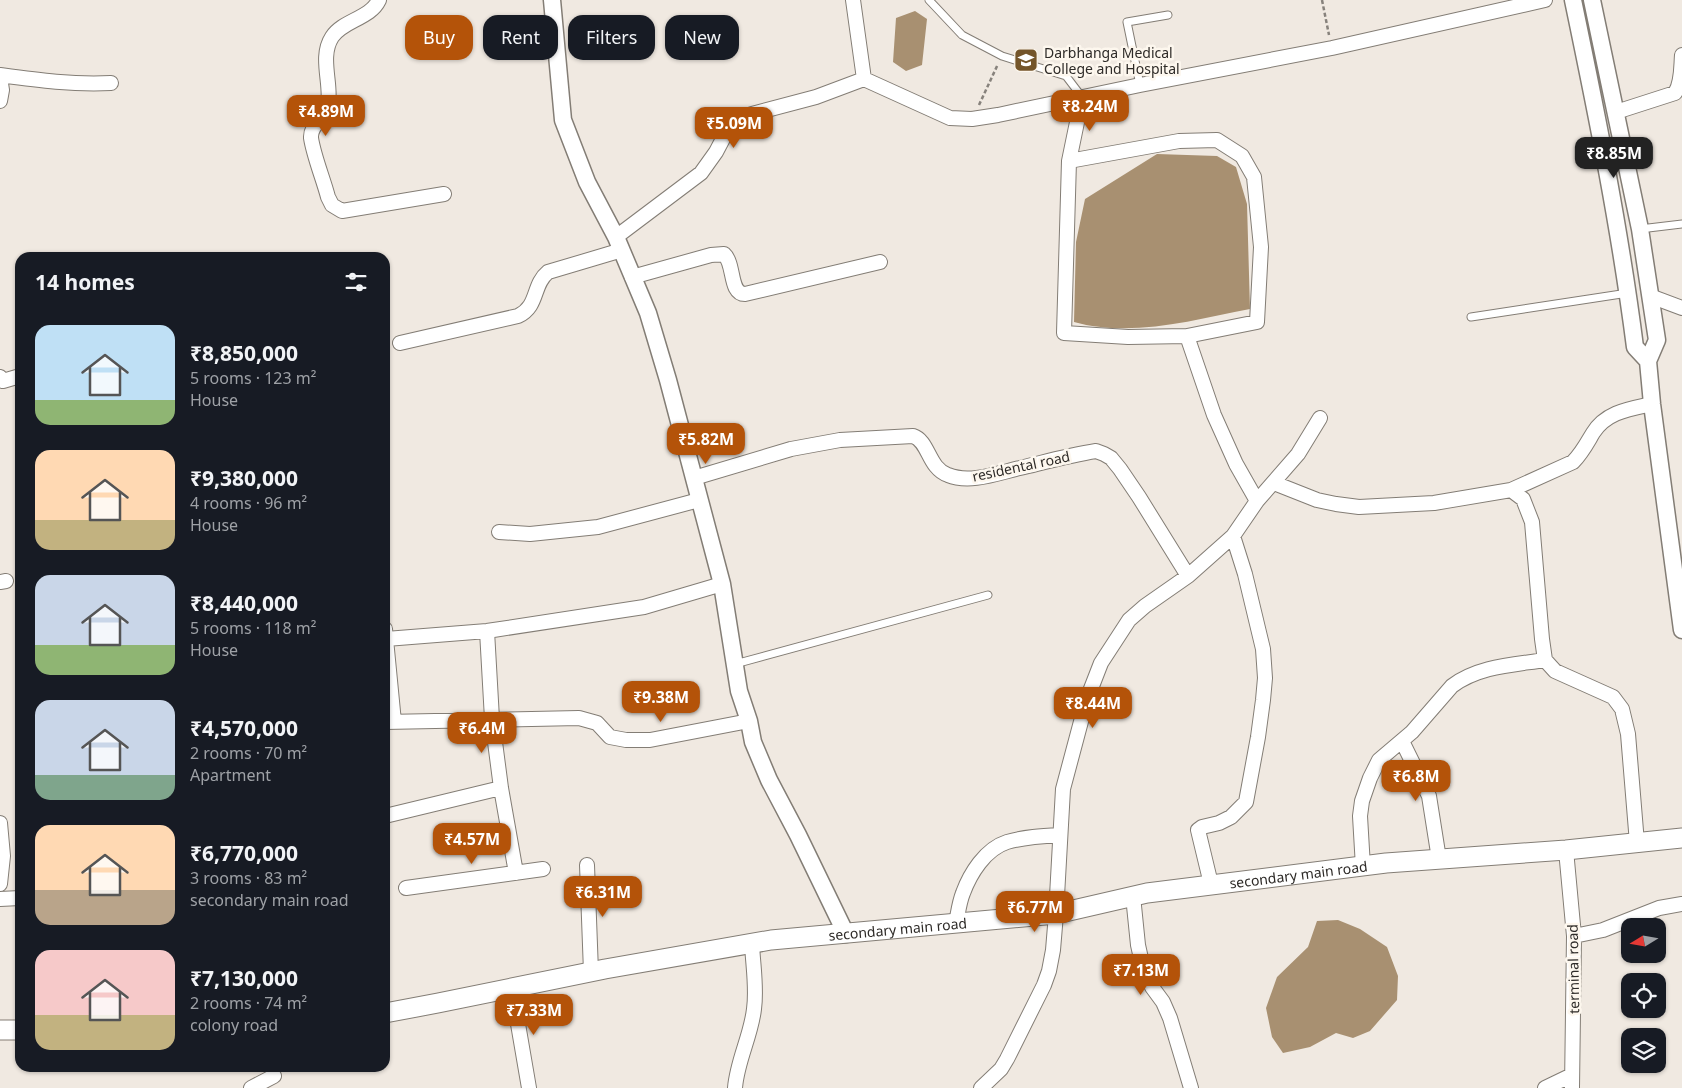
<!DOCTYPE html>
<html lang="en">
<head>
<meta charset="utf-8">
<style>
	body { margin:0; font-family:"Noto Sans",sans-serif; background:#242831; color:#f1f3f6; height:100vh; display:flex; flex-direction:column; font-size:19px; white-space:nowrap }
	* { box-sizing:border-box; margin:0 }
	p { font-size:16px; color:#9ea1a6 }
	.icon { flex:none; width:28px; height:28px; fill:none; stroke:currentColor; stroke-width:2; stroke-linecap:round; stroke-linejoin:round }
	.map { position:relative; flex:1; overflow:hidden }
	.side { position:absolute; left:15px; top:252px; width:375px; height:820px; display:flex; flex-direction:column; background:#171b24; border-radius:15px; box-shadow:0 1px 4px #0004 }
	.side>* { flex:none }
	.banner { position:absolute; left:405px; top:15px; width:475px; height:45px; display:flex; gap:10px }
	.needle { width:32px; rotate:259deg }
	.buttons { position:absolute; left:1621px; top:918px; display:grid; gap:10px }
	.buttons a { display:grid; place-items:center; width:45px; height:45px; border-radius:10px; background:#171b24; box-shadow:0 1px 4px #0004; font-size:25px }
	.price { position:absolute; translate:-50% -42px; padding:0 11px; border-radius:10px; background:#b45309; color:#fff; font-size:16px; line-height:32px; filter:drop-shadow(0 1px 2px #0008) }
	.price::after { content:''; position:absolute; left:50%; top:30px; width:15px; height:11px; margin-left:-8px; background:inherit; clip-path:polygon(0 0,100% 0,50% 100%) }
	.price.on { background:#222; color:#fff }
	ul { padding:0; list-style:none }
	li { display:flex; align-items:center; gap:15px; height:125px; padding:0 20px }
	li span { display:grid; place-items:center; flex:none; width:140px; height:100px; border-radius:15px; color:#555 }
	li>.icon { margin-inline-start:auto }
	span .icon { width:60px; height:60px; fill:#fffc; stroke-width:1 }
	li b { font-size:21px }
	h2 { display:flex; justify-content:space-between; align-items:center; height:60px; padding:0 20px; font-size:21px }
	.chip { padding:0 18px; border-radius:15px; background:#171b24; box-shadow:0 1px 4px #0004; font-size:18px; line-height:45px }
	.chip.on { background:#b45309; color:#fff }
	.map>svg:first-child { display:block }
	.water { fill:#a89071 }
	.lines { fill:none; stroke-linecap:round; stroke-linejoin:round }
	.service-casing { stroke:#837d75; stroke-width:9 }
	.minor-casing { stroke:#837d75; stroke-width:16 }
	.tertiary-casing { stroke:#837d75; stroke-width:19 }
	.secondary-casing { stroke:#837d75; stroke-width:21 }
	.path { stroke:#87827c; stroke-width:2.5; stroke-dasharray:4 2.5; stroke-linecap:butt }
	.service { stroke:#fff; stroke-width:7 }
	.minor { stroke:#fff; stroke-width:14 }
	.tertiary { stroke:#fff; stroke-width:16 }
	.secondary { stroke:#fff; stroke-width:19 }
	.labels { text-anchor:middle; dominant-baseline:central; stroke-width:5; stroke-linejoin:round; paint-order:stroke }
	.poi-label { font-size:14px; fill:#2e2b28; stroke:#fdf7ee; text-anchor:start }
	.street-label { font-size:14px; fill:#2e2b28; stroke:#fdf7ee }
</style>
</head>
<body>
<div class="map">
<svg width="1682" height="1088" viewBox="0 0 1682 1088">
	<rect width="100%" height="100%" fill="#f0e9e1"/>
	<!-- water -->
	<path class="water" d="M 915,11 L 927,19 L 922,65 L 906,71 L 893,62 L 896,18 Z
		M 1157,154 L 1217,156 L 1236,167 L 1247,204 L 1250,309 C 1193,320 1131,338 1074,322 L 1076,242 L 1085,199 Z
		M 1338,920 L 1360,929 L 1387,947 L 1398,976 L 1397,1000 L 1370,1031 L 1353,1038 L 1336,1033 L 1310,1047 L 1283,1053 L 1272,1037 L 1266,1008 L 1277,977 L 1308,947 L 1317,921 Z"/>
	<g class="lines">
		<!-- service casing -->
		<g class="service-casing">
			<path id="service" d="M 929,0 L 962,35 L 1002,56 L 1066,76 L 1082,97
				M 1140,85 L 1127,22 L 1168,15
				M 1640,229 L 1682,224
				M 1471,317 L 1628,293
				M 735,664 L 988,595"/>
		</g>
		<!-- minor casing -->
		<g class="minor-casing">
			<path id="minor" d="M 379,0 C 370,19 343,20 332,37 C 319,57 332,84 328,105 C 326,118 310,124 311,138 C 314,157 323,178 328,197 L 332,205 L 342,211 L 444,194
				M 853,0 L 864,79 L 950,118 L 972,119 L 998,115 L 1140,85 L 1332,48 L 1545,0
				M 0,75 C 37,80 73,85 111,83
				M 0,77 L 2,90 L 0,101
				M 1616,112 L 1675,93 C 1682,83 1681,67 1682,55
				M 1069,161 L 1082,98
				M 616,237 L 701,173 L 716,152 L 726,133 L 738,121 L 752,114 L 816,97 L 864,79
				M 632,277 L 711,255 L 724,254 C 735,264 729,294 745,294 L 880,262
				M 1650,296 L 1682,308
				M 1187,336 L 1257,322 L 1261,247 L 1254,177 L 1242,156 L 1217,140 L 1179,141 L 1069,161 L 1064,333 L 1128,337 L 1187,336 L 1214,415 L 1236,464 L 1257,501
				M 400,343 L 518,316 C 539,306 532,285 548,272 L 622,250
				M 0,377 L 3,381 L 20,376
				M 694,478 L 791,449 L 840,440 L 913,436 C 929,441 928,468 948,475 C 970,484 998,473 1020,468 C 1045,462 1070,455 1096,451 L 1104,454 L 1111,458 L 1120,469 L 1139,497 L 1188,576
				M 1274,483 L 1317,500 L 1336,504 L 1359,507 L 1434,503 L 1511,490 L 1523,499 L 1532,522 L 1542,639 L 1545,660 L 1555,671 L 1613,697 L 1622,709 L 1628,734 L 1637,843
				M 1511,490 L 1573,462 C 1582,453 1587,443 1593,433 C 1606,412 1629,409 1652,404
				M 499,532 L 530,534 L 598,527 L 699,500
				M 0,582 L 6,581
				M 385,629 L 394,722
				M 487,631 L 492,719 L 501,788 L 516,873
				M 386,639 L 487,631 L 644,607 L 722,584
				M 385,722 L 579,718 L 597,723 L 610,737 L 626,740 L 650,740 L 749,721
				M 1402,741 L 1429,796 L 1439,859
				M 385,816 L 501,788
				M 0,823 L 3,856 L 0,884
				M 1566,850 L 1574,936 L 1572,1088
				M 587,865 L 591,972
				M 1363,867 L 1360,816 L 1362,801 L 1370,778 L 1379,760 L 1412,732 L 1452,686 C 1479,666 1513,665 1545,660
				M 1211,884 L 1198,830 L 1202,827 L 1219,823 L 1231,817 L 1246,802 L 1258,737 L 1263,700 L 1265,678 L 1263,649 L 1245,574 L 1233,536
				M 406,888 L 543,869
				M 1133,896 L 1138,945 L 1142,963 L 1152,987 L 1163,1002 L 1170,1018 L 1191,1088
				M 0,899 L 20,898
				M 956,923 C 958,914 959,903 963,893 C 970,874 985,849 1007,842 C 1024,837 1042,836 1060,835
				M 1574,936 L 1603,930 L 1659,908 L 1682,904
				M 512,989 L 529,1088
				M 251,1088 L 274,1076
				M 735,1088 C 737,1061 751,1036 754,1009 C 757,988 753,966 752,944
				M 981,1088 L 1001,1069 L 1007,1059 L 1044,985 L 1049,971 L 1053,950 L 1056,914 L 1063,789 L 1087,699 L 1101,663 L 1129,620 L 1145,606 L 1188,576 L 1233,536 L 1257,501 L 1298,454 L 1320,418
				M 1545,1088 L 1572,1075"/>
		</g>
		<!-- tertiary casing -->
		<g class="tertiary-casing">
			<path id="tertiary" d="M 552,0 L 563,120 L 587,182 L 616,237 L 648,313 L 668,380 L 722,584 L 739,691 L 749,721 L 753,742 L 769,780 L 798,835 L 846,934
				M 1573,0 C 1597,115 1620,230 1635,347 L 1648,361
				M 1592,0 L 1640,229 L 1657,340 L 1648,361 L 1652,404 L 1682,630"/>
		</g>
		<!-- secondary casing -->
		<g class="secondary-casing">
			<g id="secondary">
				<path id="s1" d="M 385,1013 L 438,1003 L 605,969 L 771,940 L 1056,914 L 1147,893 L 1386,863 L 1566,850 L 1682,838"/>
				<path d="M 0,1030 L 20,1030"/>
			</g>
		</g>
		<!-- path -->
		<path class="path" d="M 1322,0 L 1329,35
			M 979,105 L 998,64"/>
		<!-- service -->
		<use href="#service" class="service"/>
		<!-- minor -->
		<use href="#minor" class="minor"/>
		<!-- tertiary -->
		<use href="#tertiary" class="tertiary"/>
		<!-- secondary -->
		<use href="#secondary" class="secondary"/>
	</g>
	<!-- icons -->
	<defs>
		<g id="university-square" transform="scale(1.25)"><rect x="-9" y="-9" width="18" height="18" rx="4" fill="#74552a" stroke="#fdf7ee"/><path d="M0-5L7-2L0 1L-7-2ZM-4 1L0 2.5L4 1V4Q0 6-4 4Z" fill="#fff"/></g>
	</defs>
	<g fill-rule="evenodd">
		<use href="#university-square" x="1026" y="60"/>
	</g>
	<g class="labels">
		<!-- poi labels -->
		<g class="poi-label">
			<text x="1044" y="52">Darbhanga Medical<tspan x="1044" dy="16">College and Hospital</tspan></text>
		</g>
		<!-- street labels -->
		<g class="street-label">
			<text transform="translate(1021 466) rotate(-12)">residental road</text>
			<text stroke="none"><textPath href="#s1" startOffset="925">secondary main road</textPath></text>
			<text stroke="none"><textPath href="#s1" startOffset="520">secondary main road</textPath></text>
			<text transform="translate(1573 969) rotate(-91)">terminal road</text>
		</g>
	</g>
</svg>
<div class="buttons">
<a><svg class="needle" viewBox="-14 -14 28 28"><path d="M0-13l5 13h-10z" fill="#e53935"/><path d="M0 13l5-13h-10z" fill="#9ea1a6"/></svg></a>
<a><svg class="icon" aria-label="locate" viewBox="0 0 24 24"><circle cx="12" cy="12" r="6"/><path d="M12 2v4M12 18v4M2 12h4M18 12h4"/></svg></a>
<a><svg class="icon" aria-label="layers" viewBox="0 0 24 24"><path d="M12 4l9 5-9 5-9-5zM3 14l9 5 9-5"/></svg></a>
</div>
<b class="price" style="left:1090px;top:132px">₹8.24M</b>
<b class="price" style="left:326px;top:137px">₹4.89M</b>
<b class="price" style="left:734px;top:149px">₹5.09M</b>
<b class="price on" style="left:1614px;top:179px">₹8.85M</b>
<b class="price" style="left:706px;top:465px">₹5.82M</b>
<b class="price" style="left:661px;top:723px">₹9.38M</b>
<b class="price" style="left:1093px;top:729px">₹8.44M</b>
<b class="price" style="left:482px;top:754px">₹6.4M</b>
<b class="price" style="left:1416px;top:802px">₹6.8M</b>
<b class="price" style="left:472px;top:865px">₹4.57M</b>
<b class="price" style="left:603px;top:918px">₹6.31M</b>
<b class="price" style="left:1035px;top:933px">₹6.77M</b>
<b class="price" style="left:1141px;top:996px">₹7.13M</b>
<b class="price" style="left:534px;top:1036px">₹7.33M</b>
<div class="banner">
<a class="chip on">Buy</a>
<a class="chip">Rent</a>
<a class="chip">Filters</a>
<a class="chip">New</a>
</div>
<section class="side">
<h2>14 homes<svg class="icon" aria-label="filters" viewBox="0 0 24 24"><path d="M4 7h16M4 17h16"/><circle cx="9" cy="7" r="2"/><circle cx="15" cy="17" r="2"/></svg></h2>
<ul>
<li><span style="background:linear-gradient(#bfe0f5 75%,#8fb573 0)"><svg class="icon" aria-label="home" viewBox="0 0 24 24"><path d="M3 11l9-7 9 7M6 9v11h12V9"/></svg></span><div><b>₹8,850,000</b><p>5 rooms · 123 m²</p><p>House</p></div></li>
<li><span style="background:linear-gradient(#ffd9b3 70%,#c2b280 0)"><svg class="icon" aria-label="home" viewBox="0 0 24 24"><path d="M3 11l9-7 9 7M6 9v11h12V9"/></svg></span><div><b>₹9,380,000</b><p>4 rooms · 96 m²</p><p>House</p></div></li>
<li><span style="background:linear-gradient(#c9d6e8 70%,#8fb573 0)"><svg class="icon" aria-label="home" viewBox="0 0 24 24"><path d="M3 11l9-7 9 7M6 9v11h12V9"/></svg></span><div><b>₹8,440,000</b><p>5 rooms · 118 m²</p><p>House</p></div></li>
<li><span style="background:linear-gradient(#c9d6e8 75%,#7fa58c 0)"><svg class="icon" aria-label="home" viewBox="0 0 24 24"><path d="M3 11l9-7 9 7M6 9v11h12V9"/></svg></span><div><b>₹4,570,000</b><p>2 rooms · 70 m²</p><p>Apartment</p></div></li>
<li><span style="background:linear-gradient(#ffd9b3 65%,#b9a48a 0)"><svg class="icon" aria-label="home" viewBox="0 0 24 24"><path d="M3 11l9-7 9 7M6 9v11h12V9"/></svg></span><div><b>₹6,770,000</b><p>3 rooms · 83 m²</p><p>secondary main road</p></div></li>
<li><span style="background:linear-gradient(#f6c9c9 65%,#c2b280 0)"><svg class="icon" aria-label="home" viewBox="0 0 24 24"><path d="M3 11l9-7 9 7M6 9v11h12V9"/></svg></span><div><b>₹7,130,000</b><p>2 rooms · 74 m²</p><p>colony road</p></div></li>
</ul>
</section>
</div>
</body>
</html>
